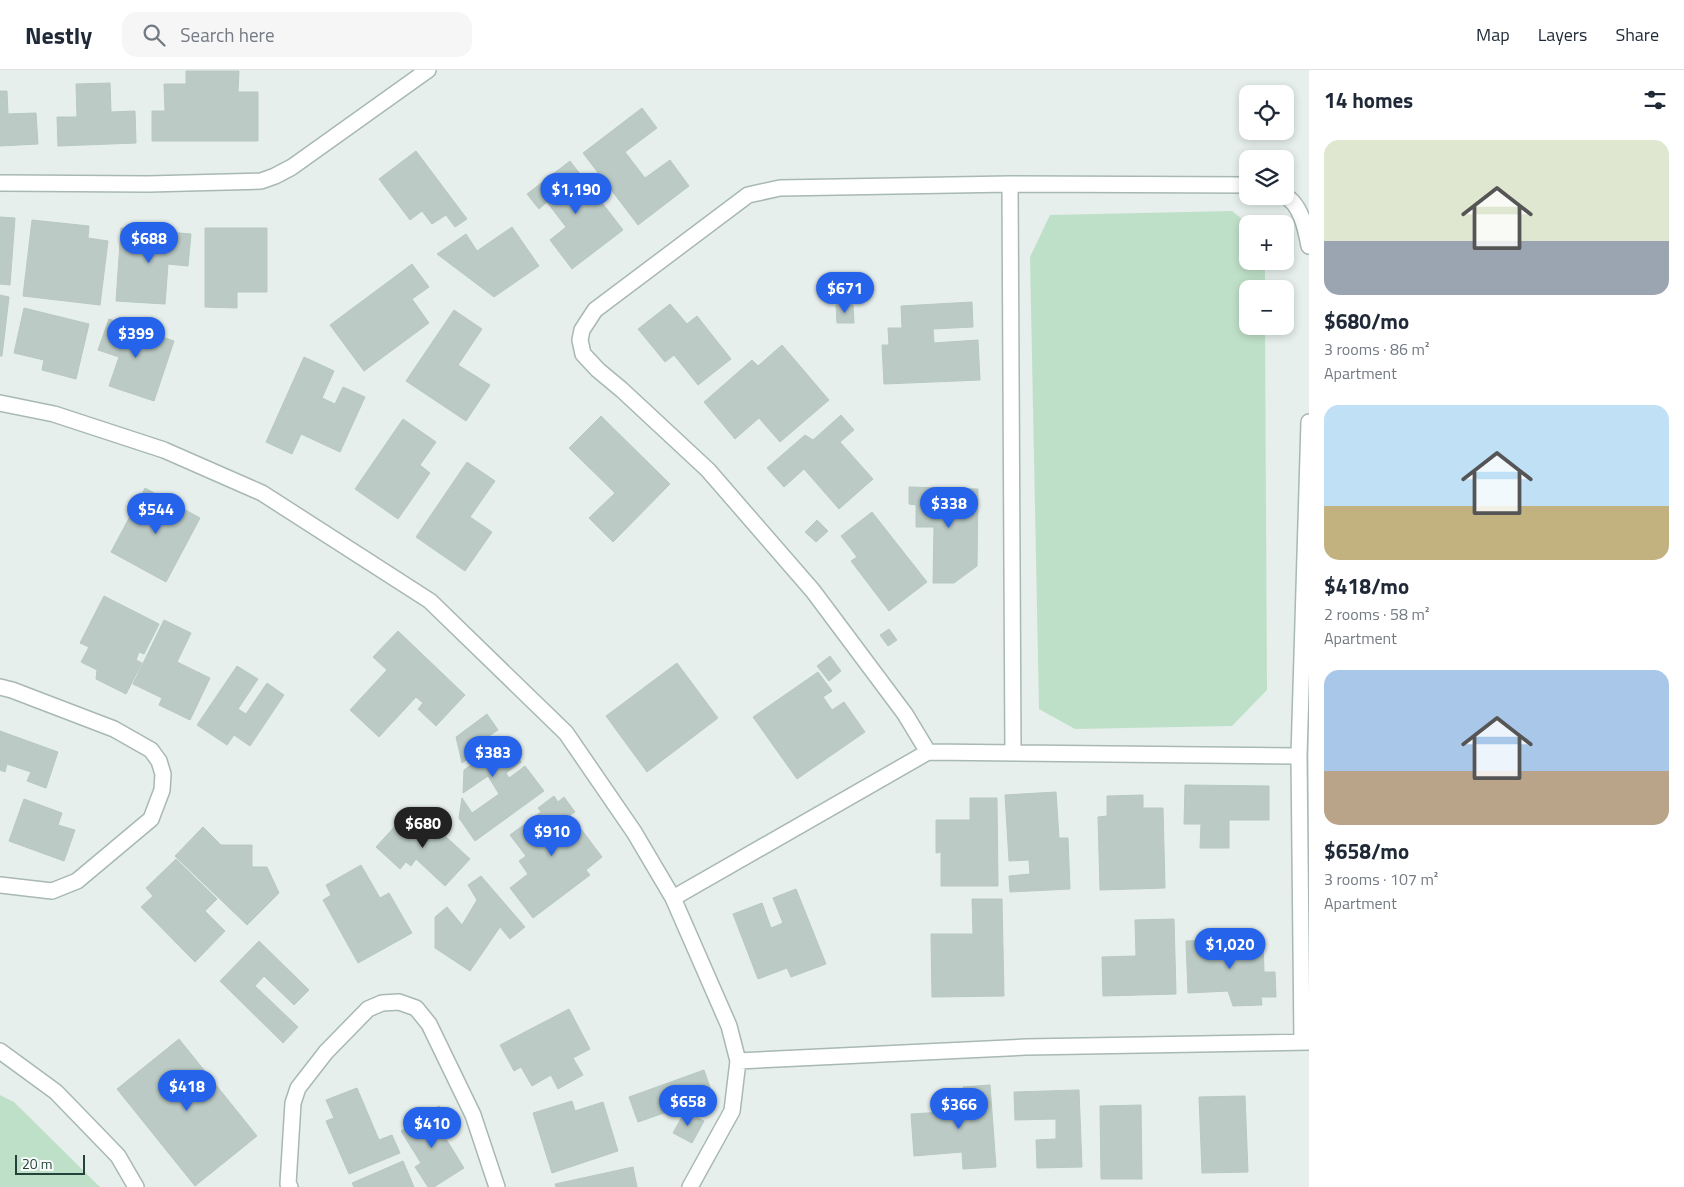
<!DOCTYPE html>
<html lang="en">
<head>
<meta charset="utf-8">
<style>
	body { margin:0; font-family:"Titillium Web",sans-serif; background:#f6f6f7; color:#1f2937; height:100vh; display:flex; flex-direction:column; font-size:19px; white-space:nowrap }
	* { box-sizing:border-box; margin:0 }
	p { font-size:16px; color:#747a83 }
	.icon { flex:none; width:28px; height:28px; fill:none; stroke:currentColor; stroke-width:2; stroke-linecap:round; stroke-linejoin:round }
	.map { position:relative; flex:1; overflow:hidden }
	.side { display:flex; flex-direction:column; background:#fff; width:375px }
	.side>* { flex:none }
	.tools { position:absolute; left:1239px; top:15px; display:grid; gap:10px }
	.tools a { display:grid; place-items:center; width:55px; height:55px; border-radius:10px; background:#fff; box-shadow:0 2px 8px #0003; font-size:25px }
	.scale { position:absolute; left:15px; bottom:12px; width:70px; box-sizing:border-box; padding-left:5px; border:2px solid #24423a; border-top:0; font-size:14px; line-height:18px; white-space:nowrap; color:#24423a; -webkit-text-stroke:4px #f7fbf9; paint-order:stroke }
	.price { position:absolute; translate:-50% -42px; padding:0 11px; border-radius:18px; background:#2563eb; color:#fff; font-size:16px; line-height:32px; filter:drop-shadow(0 1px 2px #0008) }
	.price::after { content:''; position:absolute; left:50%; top:30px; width:15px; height:11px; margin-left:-8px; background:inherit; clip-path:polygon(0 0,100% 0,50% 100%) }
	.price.selected { background:#222; color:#fff }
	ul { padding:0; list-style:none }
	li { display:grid; align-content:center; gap:10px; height:265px; padding:0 15px }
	li span { display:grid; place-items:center; height:155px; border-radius:15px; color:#555 }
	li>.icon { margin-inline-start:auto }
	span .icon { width:90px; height:90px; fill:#fffc; stroke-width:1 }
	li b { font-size:21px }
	h2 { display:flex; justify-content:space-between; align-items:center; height:60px; padding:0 15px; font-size:21px }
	header { display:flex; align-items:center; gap:30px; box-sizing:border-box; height:70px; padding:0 25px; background:#fff; border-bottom:1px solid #e0e1e3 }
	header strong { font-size:24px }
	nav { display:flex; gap:28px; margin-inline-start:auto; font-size:18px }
	.search { width:350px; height:45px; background:#f6f6f7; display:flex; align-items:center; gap:12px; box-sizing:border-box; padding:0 18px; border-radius:15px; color:#747a83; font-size:19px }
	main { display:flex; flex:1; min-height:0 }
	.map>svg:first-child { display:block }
	.green { fill:#bfe0c8 }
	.building { fill:#bbcac4; stroke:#b8c9c2 }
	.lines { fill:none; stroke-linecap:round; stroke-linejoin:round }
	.minor-casing { stroke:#a8b8b2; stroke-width:18 }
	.minor { stroke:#fff; stroke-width:15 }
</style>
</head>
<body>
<header>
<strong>Nestly</strong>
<div class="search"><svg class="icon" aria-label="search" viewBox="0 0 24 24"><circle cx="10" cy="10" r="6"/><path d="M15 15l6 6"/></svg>Search here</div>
<nav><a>Map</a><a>Layers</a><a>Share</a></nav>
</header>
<main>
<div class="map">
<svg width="1309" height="1117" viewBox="0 0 1309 1117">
	<rect width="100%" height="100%" fill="#e6efeb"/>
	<!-- green -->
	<path class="green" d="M 1232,141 L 1248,154 L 1248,191 L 1265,191 L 1265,219 L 1248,219 L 1248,256 L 1265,256 L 1267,620 L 1232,656 L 1075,659 L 1039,639 L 1030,187 L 1050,145 Z
		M 0,1025 L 14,1032 L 100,1117 L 0,1117 Z"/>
	<!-- building -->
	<path class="building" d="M 186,1 L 239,1 L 238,22 L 258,22 L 258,71 L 152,71 L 152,41 L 165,41 L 164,14 L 186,14 Z
		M 110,13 L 111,42 L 135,41 L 136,73 L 58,76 L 57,47 L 77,47 L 76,14 Z
		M 0,21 L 7,21 L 8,44 L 36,43 L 38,74 L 0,76 Z
		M 642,38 L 657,58 L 625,82 L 645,108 L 670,90 L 689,116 L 638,155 L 583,83 Z
		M 416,81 L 467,149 L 455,157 L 446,145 L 432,154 L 422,141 L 410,150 L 379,109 Z
		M 570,91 L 623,160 L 572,199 L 550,170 L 566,157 L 547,132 L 539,139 L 527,124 Z
		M 0,147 L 15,148 L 10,215 L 0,214 Z
		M 32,150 L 89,156 L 88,168 L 108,171 L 100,235 L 23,226 Z
		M 512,157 L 539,196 L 494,227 L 437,184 L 466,164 L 477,181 Z
		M 121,158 L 191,164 L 188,196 L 168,194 L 165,234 L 116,231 Z
		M 205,158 L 267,158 L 267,222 L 237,222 L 237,238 L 205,237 Z
		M 412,194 L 429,217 L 412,229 L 429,253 L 364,301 L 330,255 Z
		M 0,225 L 9,227 L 2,286 L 0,286 Z
		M 972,232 L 973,257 L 933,259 L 934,273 L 978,270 L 980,310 L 884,314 L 882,275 L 889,275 L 888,258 L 902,258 L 901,236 Z
		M 670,234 L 687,254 L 697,246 L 731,289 L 698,315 L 674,285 L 665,292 L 638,259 Z
		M 836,235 L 853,235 L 854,253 L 837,253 Z
		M 24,238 L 89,254 L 76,309 L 42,300 L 44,290 L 14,283 Z
		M 454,240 L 482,259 L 458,295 L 490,315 L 466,351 L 406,311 Z
		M 109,249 L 174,271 L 154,331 L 109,316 L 119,287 L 98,280 Z
		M 782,275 L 829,330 L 780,372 L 759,348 L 735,369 L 704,332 L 752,290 L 758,296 Z
		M 304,287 L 334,301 L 322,328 L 335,334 L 343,317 L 365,327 L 340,382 L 301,364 L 292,384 L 266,372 Z
		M 841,345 L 854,360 L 840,372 L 873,409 L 839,439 L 804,399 L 784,417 L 767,398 L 805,365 L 813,370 Z
		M 601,346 L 670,414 L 613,472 L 589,448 L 615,423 L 569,378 Z
		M 403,349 L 436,372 L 420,395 L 430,403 L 398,449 L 355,419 Z
		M 467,392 L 495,411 L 470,447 L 492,462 L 465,501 L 416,467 Z
		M 909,417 L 978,419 L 977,496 L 954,513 L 933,513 L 934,457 L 916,457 L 916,435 L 909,434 Z
		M 145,418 L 200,448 L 166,512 L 111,482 Z
		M 872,442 L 927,512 L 889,541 L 851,491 L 857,487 L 841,466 Z
		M 817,450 L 828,461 L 816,472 L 805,462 Z
		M 104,526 L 159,554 L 144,584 L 139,582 L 136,590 L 142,593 L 126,624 L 96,609 L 97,600 L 81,592 L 89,577 L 80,573 Z
		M 164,550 L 191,563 L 177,592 L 210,608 L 190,650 L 159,635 L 162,628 L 133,614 Z
		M 889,559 L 897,570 L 888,576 L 880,565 Z
		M 398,561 L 465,625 L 436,656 L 418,639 L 423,633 L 416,627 L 379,667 L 350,640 L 387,600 L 373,587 Z
		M 830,586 L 841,601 L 829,611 L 817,596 Z
		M 677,593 L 718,648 L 647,702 L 606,646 Z
		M 237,596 L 258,609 L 238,639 L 246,644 L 267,613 L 284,625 L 250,676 L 234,665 L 227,675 L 197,655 Z
		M 818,602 L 832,621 L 823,627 L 832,640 L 844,632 L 865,662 L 797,709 L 753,647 Z
		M 487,644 L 498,660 L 489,666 L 496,676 L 505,669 L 521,692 L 506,703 L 509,708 L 525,696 L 544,721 L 475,771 L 459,748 L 462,728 L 472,743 L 499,724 L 488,706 L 463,723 L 464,700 L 479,689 L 475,684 L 462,693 L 456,667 Z
		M 0,661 L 58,682 L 46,718 L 27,711 L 31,702 L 7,694 L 5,702 L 0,700 Z
		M 1185,715 L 1269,716 L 1269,750 L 1229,750 L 1229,778 L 1200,778 L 1201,754 L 1184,754 Z
		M 1056,722 L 1059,768 L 1068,768 L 1070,819 L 1010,822 L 1009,806 L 1030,804 L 1029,790 L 1009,791 L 1005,725 Z
		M 1143,725 L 1143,738 L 1163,738 L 1165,818 L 1100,820 L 1098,747 L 1107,746 L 1107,726 Z
		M 554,726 L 558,732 L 564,727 L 575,742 L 570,745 L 575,752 L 566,759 L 572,766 L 581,759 L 602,787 L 586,800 L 590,805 L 533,848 L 510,818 L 528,804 L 519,791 L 526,786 L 510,765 L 541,742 L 538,738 Z
		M 970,728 L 997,728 L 998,816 L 941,816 L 941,782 L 936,783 L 936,750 L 970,750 Z
		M 24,729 L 62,743 L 58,755 L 75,760 L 64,791 L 9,771 Z
		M 407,743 L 423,758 L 429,751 L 470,789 L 445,816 L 416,789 L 411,796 L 406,792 L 400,799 L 376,777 Z
		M 203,757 L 221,775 L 252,775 L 252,797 L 267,797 L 279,823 L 247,855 L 175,786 Z
		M 176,789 L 217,829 L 205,841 L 225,861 L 195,892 L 141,837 L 153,826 L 146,818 Z
		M 361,795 L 380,828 L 389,823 L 412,863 L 358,893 L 323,830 L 331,825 L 326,815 Z
		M 481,806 L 525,857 L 510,869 L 500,857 L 470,901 L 435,878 L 435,847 L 447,837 L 462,855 L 477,830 L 468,815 Z
		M 796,819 L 826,894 L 791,907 L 787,898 L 758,909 L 733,844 L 762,833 L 771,858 L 783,853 L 773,828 Z
		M 972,829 L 1002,829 L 1004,926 L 932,927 L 931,864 L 973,864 Z
		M 1174,849 L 1176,924 L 1103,926 L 1102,887 L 1136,886 L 1135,850 Z
		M 1263,868 L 1264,902 L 1275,902 L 1276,927 L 1261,927 L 1262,935 L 1233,936 L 1228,921 L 1188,923 L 1186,871 Z
		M 259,871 L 309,920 L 294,935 L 264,906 L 255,916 L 298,957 L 283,973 L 220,911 Z
		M 569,939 L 590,979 L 573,988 L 583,1005 L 558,1019 L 551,1005 L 532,1016 L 521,997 L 514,1001 L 500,975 Z
		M 179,969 L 257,1066 L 195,1116 L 117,1019 Z
		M 704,1000 L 713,1026 L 638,1052 L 629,1027 Z
		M 990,1015 L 996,1097 L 963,1099 L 962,1082 L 914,1086 L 911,1044 L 944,1042 L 943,1032 L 964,1031 L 963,1017 Z
		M 357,1018 L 379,1070 L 392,1065 L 400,1083 L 349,1104 L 326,1051 L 334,1048 L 326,1030 Z
		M 1079,1020 L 1082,1097 L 1037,1098 L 1036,1070 L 1056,1069 L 1056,1049 L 1015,1050 L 1014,1022 Z
		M 1245,1026 L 1248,1102 L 1202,1103 L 1199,1027 Z
		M 572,1031 L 575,1041 L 603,1032 L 618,1081 L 552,1103 L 533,1043 Z
		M 1141,1035 L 1142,1109 L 1101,1109 L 1100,1036 Z
		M 439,1036 L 448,1050 L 438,1056 L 464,1098 L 434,1117 L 428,1117 L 415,1097 L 421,1093 L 401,1061 Z
		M 685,1041 L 704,1051 L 692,1073 L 673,1063 Z
		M 403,1091 L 414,1117 L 354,1117 L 352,1113 Z
		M 633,1097 L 637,1117 L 556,1117 L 555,1114 Z"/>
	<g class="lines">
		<!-- minor casing -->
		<g class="minor-casing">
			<path id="minor" d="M 0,113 L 148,114 L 261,111 L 275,106 L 292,97 L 428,0
				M 1010,114 L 1013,683
				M 1285,126 C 1301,134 1306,160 1309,176
				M 0,333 L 54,344 L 164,380 L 262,423 L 430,531 L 566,663 L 634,762 L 673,828 L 729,956 L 738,991 L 732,1041 L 690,1117
				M 0,617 L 12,620 L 114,659 L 151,680 L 159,691 L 163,704 L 162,720 L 151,749 L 77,811 L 52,821 L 0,815
				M 928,682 L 905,644 L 813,521 L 708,400 L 622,320 L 598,300 L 583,284 L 580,270 L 582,260 L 595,240 L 748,125 L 780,118 L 1010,114 L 1248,115
				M 673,828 L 928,682 L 1299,686
				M 1302,972 L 1299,686 L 1309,352
				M 0,981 L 56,1022 L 118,1086 L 136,1117
				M 738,991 L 1026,977 L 1309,972
				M 290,1117 L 288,1114 L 293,1033 L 298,1018 L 326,982 L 368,939 L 382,933 L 399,932 L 416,938 L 429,954 L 473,1045 L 497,1117"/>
		</g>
		<!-- minor -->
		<use href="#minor" class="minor"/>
	</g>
</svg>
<div class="tools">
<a><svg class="icon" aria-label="locate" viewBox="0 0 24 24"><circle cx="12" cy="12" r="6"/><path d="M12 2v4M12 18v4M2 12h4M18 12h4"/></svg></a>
<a><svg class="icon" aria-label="layers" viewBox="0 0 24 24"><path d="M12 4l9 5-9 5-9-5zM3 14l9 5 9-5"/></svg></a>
<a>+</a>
<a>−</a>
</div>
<div class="scale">20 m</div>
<b class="price" style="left:576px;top:145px">$1,190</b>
<b class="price" style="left:149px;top:194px">$688</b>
<b class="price" style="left:845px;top:244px">$671</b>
<b class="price" style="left:136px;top:289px">$399</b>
<b class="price" style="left:949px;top:459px">$338</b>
<b class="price" style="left:156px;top:465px">$544</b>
<b class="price" style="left:493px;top:708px">$383</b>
<b class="price selected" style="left:423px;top:779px">$680</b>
<b class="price" style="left:552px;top:787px">$910</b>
<b class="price" style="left:1230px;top:900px">$1,020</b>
<b class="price" style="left:187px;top:1042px">$418</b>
<b class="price" style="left:688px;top:1057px">$658</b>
<b class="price" style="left:959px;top:1060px">$366</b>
<b class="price" style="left:432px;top:1079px">$410</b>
</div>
<section class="side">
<h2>14 homes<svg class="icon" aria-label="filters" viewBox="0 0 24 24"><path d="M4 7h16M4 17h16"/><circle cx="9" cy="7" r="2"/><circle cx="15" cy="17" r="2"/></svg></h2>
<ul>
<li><span style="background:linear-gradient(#dfe7d0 65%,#9aa5b1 0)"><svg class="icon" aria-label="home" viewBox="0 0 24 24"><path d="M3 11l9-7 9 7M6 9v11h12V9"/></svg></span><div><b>$680/mo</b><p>3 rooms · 86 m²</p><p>Apartment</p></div></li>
<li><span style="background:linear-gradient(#bfe0f5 65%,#c2b280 0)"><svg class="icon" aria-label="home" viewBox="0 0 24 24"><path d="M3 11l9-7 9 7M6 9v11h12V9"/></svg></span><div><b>$418/mo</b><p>2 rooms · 58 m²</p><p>Apartment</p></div></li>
<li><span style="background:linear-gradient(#a9c7e8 65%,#b9a48a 0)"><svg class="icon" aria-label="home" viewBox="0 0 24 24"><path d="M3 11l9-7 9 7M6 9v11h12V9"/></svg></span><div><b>$658/mo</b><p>3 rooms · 107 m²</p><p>Apartment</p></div></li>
</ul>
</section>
</main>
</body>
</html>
